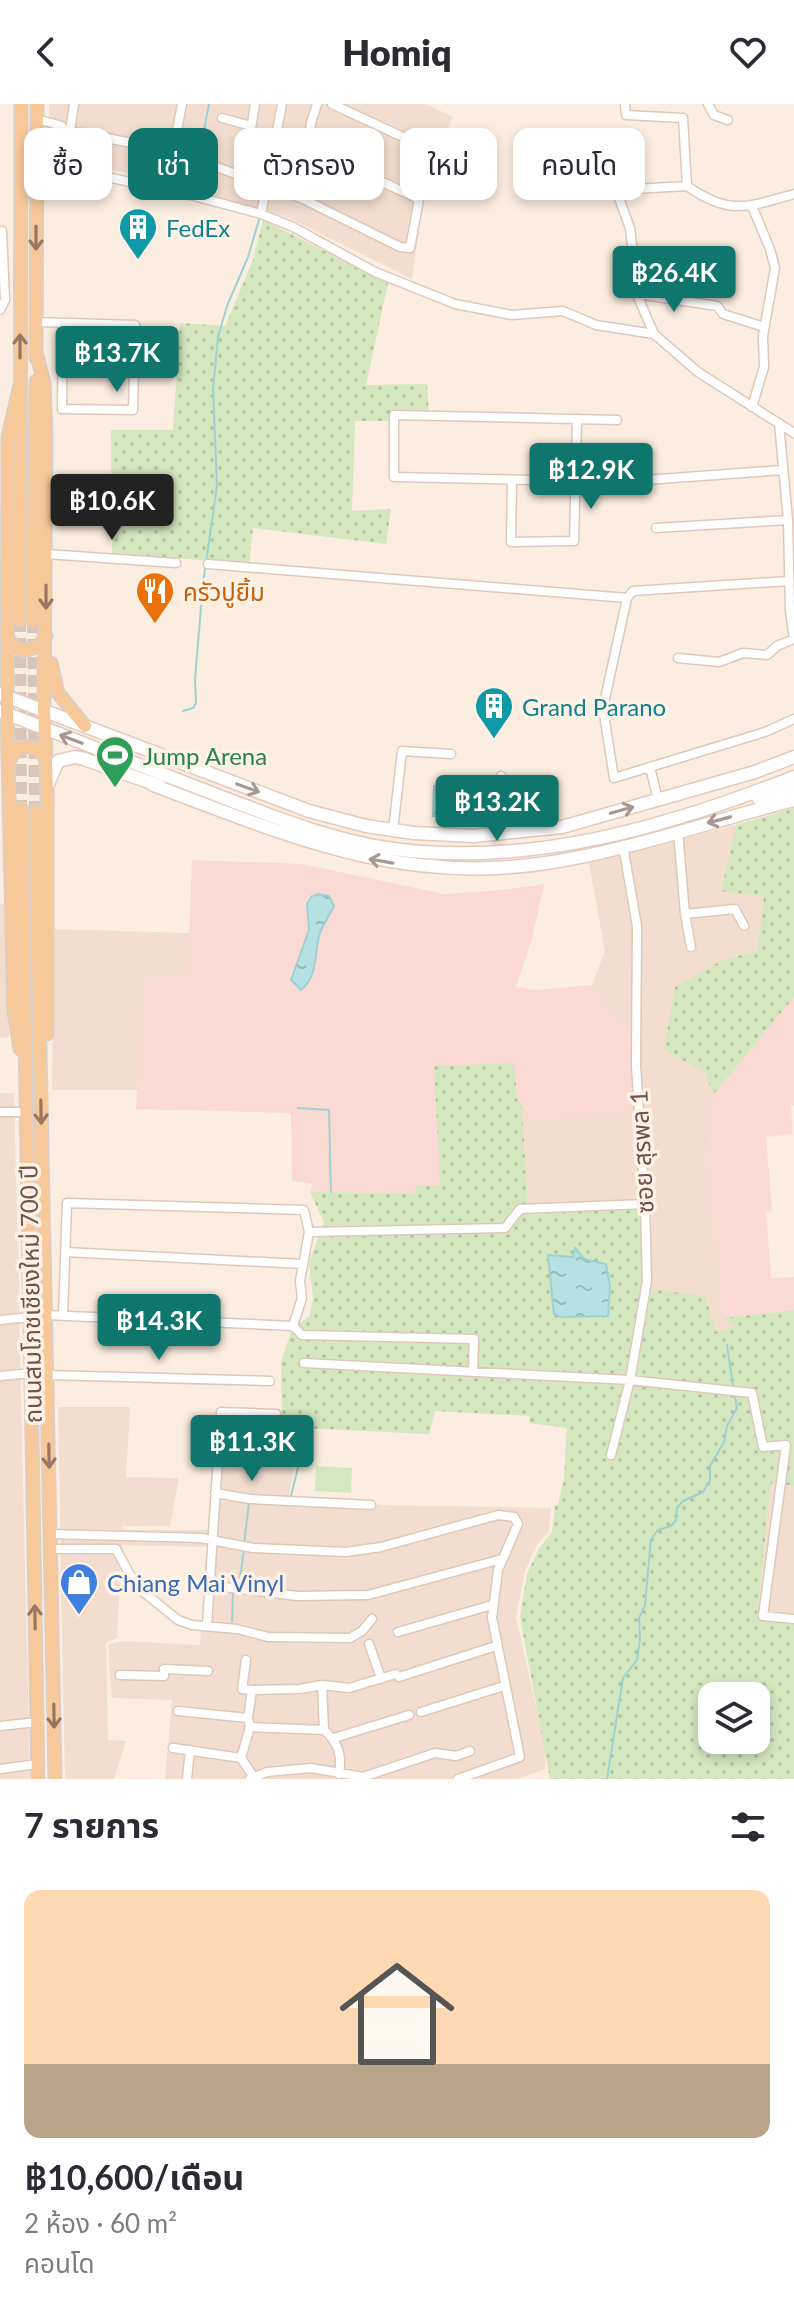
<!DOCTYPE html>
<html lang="th">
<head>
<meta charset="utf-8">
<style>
	body { margin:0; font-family:Lato,"Noto Sans Thai",sans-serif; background:#f2f2f3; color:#2b2b33; height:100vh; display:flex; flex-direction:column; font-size:30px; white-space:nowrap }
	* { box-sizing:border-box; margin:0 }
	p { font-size:26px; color:#7c7c81 }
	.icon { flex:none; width:44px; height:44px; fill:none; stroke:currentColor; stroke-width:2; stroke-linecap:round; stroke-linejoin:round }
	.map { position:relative; height:1675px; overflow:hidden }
	.panel { display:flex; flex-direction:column; background:#fff; flex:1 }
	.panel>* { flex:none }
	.guide { position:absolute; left:24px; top:24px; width:746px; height:72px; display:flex; gap:16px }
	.buttons { position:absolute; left:698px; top:1578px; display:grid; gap:16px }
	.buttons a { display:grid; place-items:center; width:72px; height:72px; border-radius:16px; background:#fff; box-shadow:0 4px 12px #0003; font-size:40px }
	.price { position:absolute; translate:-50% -68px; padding:0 18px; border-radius:8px; background:#0f766e; color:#fff; font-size:26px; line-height:52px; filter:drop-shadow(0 2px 4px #0008) }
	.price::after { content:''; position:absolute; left:50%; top:48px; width:24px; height:18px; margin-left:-12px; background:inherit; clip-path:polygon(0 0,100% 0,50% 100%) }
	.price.selected { background:#222; color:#fff }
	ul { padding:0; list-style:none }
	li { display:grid; align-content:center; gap:16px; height:424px; padding:0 24px }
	li span { display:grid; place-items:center; height:248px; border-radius:16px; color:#555 }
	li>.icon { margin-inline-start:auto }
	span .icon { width:144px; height:144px; fill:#fffc; stroke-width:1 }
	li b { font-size:34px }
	h2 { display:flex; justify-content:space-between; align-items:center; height:96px; padding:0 24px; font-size:34px }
	.tag { padding:0 28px; border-radius:16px; background:#fff; box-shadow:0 4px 12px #0003; font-size:28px; line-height:72px }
	.tag.selected { background:#0f766e; color:#fff }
	header { display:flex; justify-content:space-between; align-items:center; height:104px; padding:0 24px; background:#fff; font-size:36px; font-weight:800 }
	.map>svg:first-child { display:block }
	.residential { fill:#f2ddce }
	.commercial { fill:#fbdad3 }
	.grass { fill:url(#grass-dots); fill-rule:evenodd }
	.garden { fill:#d4e7bf }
	.water { fill:url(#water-ripples); stroke:#9cd2d4; stroke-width:2 }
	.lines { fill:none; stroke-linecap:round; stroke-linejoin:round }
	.stream { stroke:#9cd2d4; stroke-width:2 }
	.primary-tunnel { stroke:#d8c6ba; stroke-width:12; stroke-dasharray:12 6; stroke-linecap:butt }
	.minor-casing { stroke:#dec8bc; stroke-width:11 }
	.secondary-casing { stroke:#e4cabd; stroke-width:15 }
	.primary-casing { stroke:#d7cfcc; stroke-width:15 }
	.minor { stroke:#fff; stroke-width:8 }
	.secondary { stroke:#fff; stroke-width:12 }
	.primary { stroke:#f7c99a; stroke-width:12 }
	.oneway { stroke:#987661 }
	.oneway2 { stroke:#a99792 }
	.labels { text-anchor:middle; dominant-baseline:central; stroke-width:7; stroke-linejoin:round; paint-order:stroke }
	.culture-label { font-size:24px; fill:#0d838f; stroke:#fef1e5; text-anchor:start }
	.food-label { font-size:24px; fill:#c56008; stroke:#fef1e5; text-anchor:start }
	.leisure-label { font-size:24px; fill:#27864d; stroke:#fef1e5; text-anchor:start }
	.street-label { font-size:24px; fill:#6f5249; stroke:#fef1e5 }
	.shop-label { font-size:24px; fill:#366cbe; stroke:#fef1e5; text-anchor:start }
</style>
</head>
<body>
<header><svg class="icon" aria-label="back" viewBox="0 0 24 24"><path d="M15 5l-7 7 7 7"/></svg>Homiq<svg class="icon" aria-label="heart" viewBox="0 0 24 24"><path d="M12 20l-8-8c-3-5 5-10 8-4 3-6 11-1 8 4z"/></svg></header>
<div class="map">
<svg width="794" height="1675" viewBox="0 0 794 1675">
	<defs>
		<pattern id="grass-dots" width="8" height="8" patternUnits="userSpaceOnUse" patternTransform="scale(2)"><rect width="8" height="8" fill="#d4e7bf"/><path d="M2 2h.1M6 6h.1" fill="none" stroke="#b0be9d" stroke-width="1.8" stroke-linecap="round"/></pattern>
		<pattern id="water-ripples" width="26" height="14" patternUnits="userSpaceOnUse" patternTransform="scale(2)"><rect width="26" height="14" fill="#b6e1e2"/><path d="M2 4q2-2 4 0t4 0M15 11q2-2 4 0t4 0" fill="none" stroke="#98b9b9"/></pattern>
	</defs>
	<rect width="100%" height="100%" fill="#fbeddf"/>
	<!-- residential -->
	<path class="residential" d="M 49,0 L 426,0 L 453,13 L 434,52 L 429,53 L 412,175 L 287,113 L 226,96 L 197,83 L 74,58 L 50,60 Z
		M 736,721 L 721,786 L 764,793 L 757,848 L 723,856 L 705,968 L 713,991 L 708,1057 L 724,1213 L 736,1223 L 716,1229 L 653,1187 L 641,1184 L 644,1161 L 639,1105 L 528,1107 L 522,1001 L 535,1015 L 632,928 L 604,904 L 592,881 L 605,847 L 589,759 Z
		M 0,800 L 5,800 L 9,933 L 0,934 Z
		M 54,825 L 190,829 L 188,873 L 145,875 L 138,986 L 52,986 Z
		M 0,989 L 14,989 L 30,1675 L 0,1675 Z
		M 58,1303 L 130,1303 L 126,1373 L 179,1374 L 170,1422 L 123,1422 L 123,1426 L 209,1426 L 216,1308 L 222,1303 L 281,1308 L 280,1324 L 285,1328 L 302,1328 L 287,1399 L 551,1404 L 549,1427 L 537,1441 L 525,1467 L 516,1513 L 546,1648 L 545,1665 L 518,1675 L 165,1675 L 172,1596 L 112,1594 L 108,1540 L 124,1537 L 200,1541 L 207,1443 L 122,1441 L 117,1534 L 106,1539 L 108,1636 L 126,1637 L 114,1675 L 65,1675 Z
		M 771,1379 L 794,1382 L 794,1518 L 757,1515 Z"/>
	<!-- commercial -->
	<path class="commercial" d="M 192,756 L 302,760 L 444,790 L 502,786 L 544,780 L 532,834 L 516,883 L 536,886 L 592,881 L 604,904 L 632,928 L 634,997 L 623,1011 L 535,1015 L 517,994 L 440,1081 L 414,1089 L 310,1088 L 313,1080 L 292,1077 L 291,1009 L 136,1005 L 145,875 L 188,872 Z
		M 794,893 L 794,1001 L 791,1002 L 793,1030 L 766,1033 L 772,1107 L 766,1108 L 771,1174 L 794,1173 L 794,1206 L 724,1214 L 708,1057 L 713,991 Z"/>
	<!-- grass -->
	<path class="grass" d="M 263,116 L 388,179 L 366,281 L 427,280 L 429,310 L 390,309 L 391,317 L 355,317 L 352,407 L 391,405 L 386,440 L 253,424 L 249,460 L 112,449 L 111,326 L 173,326 L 180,219 L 225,222 L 253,156 Z
		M 794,704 L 794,893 L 713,991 L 705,968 L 664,946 L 675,883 L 723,856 L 757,847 L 764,793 L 721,787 L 736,721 Z
		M 514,959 L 517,994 L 522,1001 L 528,1107 L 639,1104 L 644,1141 L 641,1184 L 705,1192 L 716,1228 L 735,1223 L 724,1214 L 794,1206 L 794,1382 L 771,1379 L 757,1514 L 794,1518 L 794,1675 L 550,1675 L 520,1513 L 527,1470 L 540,1443 L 552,1428 L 555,1401 L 558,1401 L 564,1374 L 567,1324 L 529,1319 L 530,1312 L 435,1307 L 429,1330 L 282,1323 L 281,1258 L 292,1225 L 310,1212 L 313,1193 L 309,1158 L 324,1118 L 310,1088 L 414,1089 L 417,1081 L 440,1081 L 434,962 ZM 712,1592 L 756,1592 L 756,1636 L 712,1636 Z"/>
	<!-- garden -->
	<path class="garden" d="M 316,1362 L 352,1364 L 351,1389 L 315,1387 Z"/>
	<!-- water -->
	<path class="water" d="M 434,682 L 492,684 L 491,714 L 433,712 Z
		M 318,790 L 329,792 L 334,802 C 330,810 325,818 321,826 C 313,845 320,871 301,886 L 291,876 L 309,826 L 307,800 L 312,792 Z
		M 575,1144 L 584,1155 L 606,1160 L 610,1181 L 608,1212 L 560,1213 L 554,1210 L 548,1151 L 573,1153 Z"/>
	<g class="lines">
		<!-- stream -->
		<path class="stream" d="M 200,47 L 209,0
			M 183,607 L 193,604 L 196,599 L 195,575 L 203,479 L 217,382 L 213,285 L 218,233 L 227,202 L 248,153 L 259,116
			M 298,1004 L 329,1006 L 331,1088
			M 727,1241 L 733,1281
			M 291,1392 L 305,1335
			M 244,1440 L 249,1399
			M 233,1483 L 234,1476 L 240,1474 L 244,1446
			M 232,1517 L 233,1489
			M 607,1675 L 623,1574 L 637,1556 L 640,1535 L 639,1514 L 645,1501 L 651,1435 L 658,1426 L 671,1422 L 676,1416 L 677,1404 L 683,1397 L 703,1388 L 710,1376 L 710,1362 L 724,1338 L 727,1322 L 737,1304 L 735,1293"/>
		<!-- primary-tunnel -->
		<path class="primary-tunnel" d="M 20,516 L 21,704
			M 33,517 L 35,707"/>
		<!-- minor casing -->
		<g class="minor-casing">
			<path id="minor" d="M 332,0 L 418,40
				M 625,0 L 626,11 L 683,14 L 687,82
				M 708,0 L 714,11 L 728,16
				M 222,14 L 251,22
				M 37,15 L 62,22 L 64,27
				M 70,27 L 74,0
				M 36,35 L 60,32 L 64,27 L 70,27 L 173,47 L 301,94 L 400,143 L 410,144 L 419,95 L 309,44
				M 173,47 L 182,0
				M 36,69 L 71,65 L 194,92 L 261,110 L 293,123 L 375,168 L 455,200 L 512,211 L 563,207 L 596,221 L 654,230
				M 243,74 L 255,0
				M 687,82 L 616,86 L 630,124 L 638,193 L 654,230 L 698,268 L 794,329
				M 687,82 C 730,112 747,103 794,90
				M 301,94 L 311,19 L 317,0
				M 752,102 L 770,145 L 775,164 L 763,232 L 764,263 L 752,303
				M 261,110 L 282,0
				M 0,127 L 2,127 L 5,196 L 0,206
				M 633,157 L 703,163
				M 638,190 L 717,202 L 723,210 L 764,223
				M 36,218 L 135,221 L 133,306 L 62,305 L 63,219
				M 617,316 L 394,311 L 394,373 L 618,378 L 783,366
				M 512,376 L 511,438 L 574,437 L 577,315
				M 656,424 L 788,416
				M 46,450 L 176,459
				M 208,460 L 627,494
				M 789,477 L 633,487 L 627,494 L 603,604 L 614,674 L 765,628 L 794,615
				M 678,554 L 719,558 L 743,549 L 767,551 L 777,542 L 794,535 L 790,506 L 788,416 L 779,319
				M 650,663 L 658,696
				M 393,727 L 402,647 L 451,650
				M 678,727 L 685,810 L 691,843
				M 500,730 L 501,672
				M 685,810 L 735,805 L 744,822
				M 0,1008 L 27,1008
				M 309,1128 L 505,1124 L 520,1105 L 645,1100
				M 65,1148 L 302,1160
				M 46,1211 L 293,1222 L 302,1231 L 474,1235 L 473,1266
				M 63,1212 L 67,1099 L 304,1106 L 309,1128 L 300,1177 L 302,1194 L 293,1222
				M 0,1216 L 30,1213
				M 304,1259 L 630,1276 L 752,1289 L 763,1343 L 786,1341 L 763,1512 L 794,1515
				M 47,1271 L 270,1277
				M 0,1272 L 31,1269
				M 218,1346 L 289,1351
				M 611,1351 L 630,1276 L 647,1177 L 645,1100 L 636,961 L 637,822 L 623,742
				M 215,1389 L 250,1395 L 371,1401
				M 50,1430 L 201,1434 L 253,1444 L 346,1448 L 381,1443 L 498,1411 L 514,1413 L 518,1420 L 498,1466 L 492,1514 L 520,1653 L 458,1675
				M 50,1445 L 116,1445 L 136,1482 L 178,1516 L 192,1521 L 237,1525 L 268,1533 L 350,1534 L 362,1527 L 372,1515
				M 208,1481 L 297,1492 L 368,1491 L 502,1455
				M 207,1521 L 221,1308 L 276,1310
				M 398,1528 L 492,1501
				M 369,1540 L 381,1574
				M 120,1571 L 164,1572 L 164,1565 L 208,1567
				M 399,1573 L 496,1542
				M 322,1581 L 324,1626 C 339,1639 342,1652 339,1670
				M 252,1586 L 300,1585 L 322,1581 L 349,1584 L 396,1570
				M 178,1607 L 248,1614
				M 421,1608 L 504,1582
				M 0,1622 L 37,1618
				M 250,1623 L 324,1626
				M 334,1634 L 409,1611
				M 173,1644 L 241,1654 L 253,1672
				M 241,1654 L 250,1623 L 248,1614 L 252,1586 L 242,1585 L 246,1556
				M 0,1665 L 38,1660
				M 187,1675 L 190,1646
				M 250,1675 L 267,1668 L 311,1664 L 363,1673 L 435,1649 L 456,1652 L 470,1647"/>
		</g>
		<!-- secondary casing -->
		<g class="secondary-casing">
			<path id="secondary" d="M 0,590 L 309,707 L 366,722 L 414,729 L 474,732 L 562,723 L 755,668 L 794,653
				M 0,607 C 70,634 139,661 209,688 C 269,711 329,736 393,745 C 531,763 667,723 794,673
				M 48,680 L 58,657 L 75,653 L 84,655 L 160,682
				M 153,681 C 289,732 403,783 553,758 C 634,745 714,716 794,696
				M 758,694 L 794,685"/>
		</g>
		<!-- primary casing -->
		<g class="primary-casing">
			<path id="primary" d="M 36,248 L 44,279 L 46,334 L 44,607 L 47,685 L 47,930
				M 36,254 L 37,0
				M 20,281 L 8,333 L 8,368 L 7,609 L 14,907 L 20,945
				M 20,516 L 21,0
				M 33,517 L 36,277
				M 7,533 L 15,543 L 24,547 L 39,542 L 46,532
				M 51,559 L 58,589 L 85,622
				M 10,655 L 17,644 C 31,641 39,643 46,656
				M 21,704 L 38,1675
				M 35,707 L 55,1675"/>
		</g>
		<!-- minor -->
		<use href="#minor" class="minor"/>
		<!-- secondary -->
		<use href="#secondary" class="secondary"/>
		<!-- primary -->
		<use href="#primary" class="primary"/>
	</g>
	<!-- one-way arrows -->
	<defs><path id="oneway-shaft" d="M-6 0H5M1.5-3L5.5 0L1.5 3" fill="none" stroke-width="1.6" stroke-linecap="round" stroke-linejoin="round" transform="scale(2)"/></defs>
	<g class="oneway">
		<use href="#oneway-shaft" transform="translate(36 134) rotate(90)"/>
		<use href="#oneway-shaft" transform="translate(20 242) rotate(-90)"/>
		<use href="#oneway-shaft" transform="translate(46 493) rotate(90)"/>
		<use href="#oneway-shaft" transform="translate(41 1008) rotate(89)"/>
		<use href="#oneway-shaft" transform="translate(49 1352) rotate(89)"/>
		<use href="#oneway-shaft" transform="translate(35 1513) rotate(-91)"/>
		<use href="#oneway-shaft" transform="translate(54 1612) rotate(89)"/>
	</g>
	<g class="oneway2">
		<use href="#oneway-shaft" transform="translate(71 635) rotate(-159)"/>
		<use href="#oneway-shaft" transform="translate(248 684) rotate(20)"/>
		<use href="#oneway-shaft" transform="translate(622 706) rotate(-16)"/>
		<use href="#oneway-shaft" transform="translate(719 716) rotate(165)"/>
		<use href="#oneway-shaft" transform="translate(381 757) rotate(-170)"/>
	</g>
	<!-- icons -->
	<defs>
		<g id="building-pin" transform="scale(2)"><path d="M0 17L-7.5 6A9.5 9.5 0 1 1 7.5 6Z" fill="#0f9aa8" stroke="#fef1e5"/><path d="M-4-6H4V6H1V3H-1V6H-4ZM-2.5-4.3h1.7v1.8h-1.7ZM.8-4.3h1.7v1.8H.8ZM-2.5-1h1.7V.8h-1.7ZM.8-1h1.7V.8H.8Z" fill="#fff"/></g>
		<g id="restaurant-pin" transform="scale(2)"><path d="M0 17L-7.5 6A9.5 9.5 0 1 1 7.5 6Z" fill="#e8710a" stroke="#fef1e5"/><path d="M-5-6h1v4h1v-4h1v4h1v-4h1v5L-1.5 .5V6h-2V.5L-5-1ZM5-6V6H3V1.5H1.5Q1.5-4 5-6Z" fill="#fff"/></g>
		<g id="stadium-pin" transform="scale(2)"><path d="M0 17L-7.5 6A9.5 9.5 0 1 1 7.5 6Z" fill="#2e9e5b" stroke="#fef1e5"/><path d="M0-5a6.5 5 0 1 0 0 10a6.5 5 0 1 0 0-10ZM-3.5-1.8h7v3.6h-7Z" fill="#fff"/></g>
		<g id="shop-pin" transform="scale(2)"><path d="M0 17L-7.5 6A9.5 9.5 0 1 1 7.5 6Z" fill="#3f7fe0" stroke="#fef1e5"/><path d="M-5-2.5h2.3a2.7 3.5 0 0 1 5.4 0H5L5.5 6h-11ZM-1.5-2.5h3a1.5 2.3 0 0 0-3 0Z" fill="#fff"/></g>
	</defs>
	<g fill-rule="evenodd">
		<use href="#building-pin" x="138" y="123"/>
		<use href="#restaurant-pin" x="155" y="487"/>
		<use href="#building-pin" x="494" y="602"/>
		<use href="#stadium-pin" x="115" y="651"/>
		<use href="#shop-pin" x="79" y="1478"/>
	</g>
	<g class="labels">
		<!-- culture labels -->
		<g class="culture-label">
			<text x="166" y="123">FedEx</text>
			<text x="522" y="602">Grand Parano</text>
		</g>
		<!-- food labels -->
		<g class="food-label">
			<text x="183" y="487">ครัวปูยิ้ม</text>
		</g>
		<!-- leisure labels -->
		<g class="leisure-label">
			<text x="143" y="651">Jump Arena</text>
		</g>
		<!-- street labels -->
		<g class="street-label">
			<text transform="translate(641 1048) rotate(-93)">ซอย สุรพล 1</text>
			<text transform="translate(30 1190) rotate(-91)">ถนนสมโภชเชียงใหม่ 700 ปี</text>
		</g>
		<!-- shop labels -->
		<g class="shop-label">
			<text x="107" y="1478">Chiang Mai Vinyl</text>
		</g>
	</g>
</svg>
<div class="buttons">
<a><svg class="icon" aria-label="layers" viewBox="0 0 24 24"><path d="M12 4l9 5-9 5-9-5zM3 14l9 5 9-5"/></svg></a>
</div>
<b class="price" style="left:674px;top:210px">฿26.4K</b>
<b class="price" style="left:117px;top:290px">฿13.7K</b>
<b class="price" style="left:591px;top:407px">฿12.9K</b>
<b class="price selected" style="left:112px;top:438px">฿10.6K</b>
<b class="price" style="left:497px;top:739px">฿13.2K</b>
<b class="price" style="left:159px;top:1258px">฿14.3K</b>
<b class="price" style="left:252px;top:1379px">฿11.3K</b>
<div class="guide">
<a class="tag">ซื้อ</a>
<a class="tag selected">เช่า</a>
<a class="tag">ตัวกรอง</a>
<a class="tag">ใหม่</a>
<a class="tag">คอนโด</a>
</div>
</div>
<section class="panel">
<h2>7 รายการ<svg class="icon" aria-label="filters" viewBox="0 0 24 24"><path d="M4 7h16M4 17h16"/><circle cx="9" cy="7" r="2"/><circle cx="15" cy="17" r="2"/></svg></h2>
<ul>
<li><span style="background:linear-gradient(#ffd9b3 70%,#b9a48a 0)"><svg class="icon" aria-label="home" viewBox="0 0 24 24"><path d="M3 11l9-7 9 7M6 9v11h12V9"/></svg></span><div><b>฿10,600/เดือน</b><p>2 ห้อง · 60 m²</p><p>คอนโด</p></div></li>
</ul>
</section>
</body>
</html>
